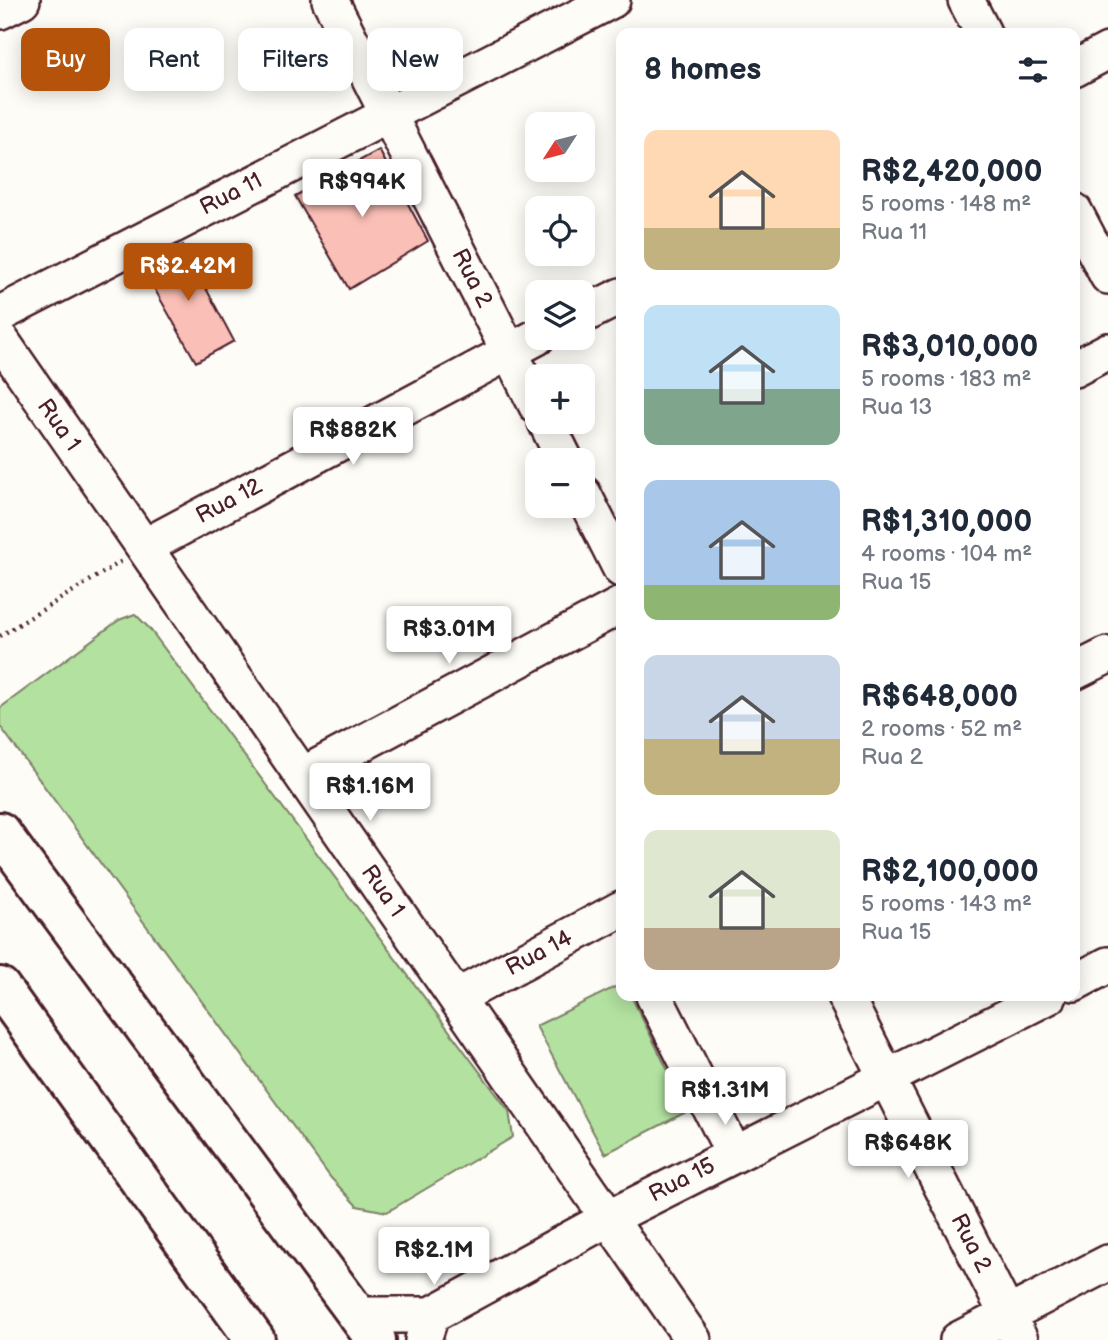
<!DOCTYPE html>
<html lang="en">
<head>
<meta charset="utf-8">
<style>
	body { margin:0; font-family:"Balsamiq Sans",sans-serif; background:#f2f2f3; color:#1f2937; height:100vh; display:flex; flex-direction:column; font-size:26px; white-space:nowrap }
	* { box-sizing:border-box; margin:0 }
	p { font-size:23px; color:#747a83 }
	.icon { flex:none; width:38px; height:38px; fill:none; stroke:currentColor; stroke-width:2; stroke-linecap:round; stroke-linejoin:round }
	.map { position:relative; flex:1; overflow:hidden }
	.side { position:absolute; left:616px; top:28px; width:464px; height:973px; display:flex; flex-direction:column; background:#fff; border-radius:14px; box-shadow:0 4px 18px #0003 }
	.side>* { flex:none }
	.banner { position:absolute; left:21px; top:28px; width:490px; height:63px; display:flex; gap:14px }
	.needle { width:46px; rotate:234deg }
	.fabs { position:absolute; left:525px; top:112px; display:grid; gap:14px }
	.fabs a { display:grid; place-items:center; width:70px; height:70px; border-radius:14px; background:#fff; box-shadow:0 4px 18px #0003; font-size:35px }
	.price { position:absolute; translate:-50% -60px; padding:0 16px; border-radius:7px; background:#fff; color:#222; font-size:23px; line-height:46px; filter:drop-shadow(0 2px 4px #0008) }
	.price::after { content:''; position:absolute; left:50%; top:42px; width:21px; height:16px; margin-left:-10px; background:inherit; clip-path:polygon(0 0,100% 0,50% 100%) }
	.price.on { background:#b45309; color:#fff }
	ul { padding:0; list-style:none }
	li { display:flex; align-items:center; gap:21px; height:175px; padding:0 28px }
	li span { display:grid; place-items:center; flex:none; width:196px; height:140px; border-radius:14px; color:#555 }
	li>.icon { margin-inline-start:auto }
	span .icon { width:84px; height:84px; fill:#fffc; stroke-width:1 }
	li b { font-size:30px }
	h2 { display:flex; justify-content:space-between; align-items:center; height:84px; padding:0 28px; font-size:30px }
	.pill { padding:0 24px; border-radius:14px; background:#fff; box-shadow:0 4px 18px #0003; font-size:24px; line-height:63px }
	.pill.on { background:#b45309; color:#fff }
	.map>svg:first-child { display:block }
	.green { fill:#b2e1a0; stroke:#7e8066; stroke-width:2 }
	.building { fill:#fabfb6; stroke:#4a1f2b; stroke-width:2 }
	.lines { fill:none; stroke-linecap:round; stroke-linejoin:round }
	.minor-casing { stroke:#4a1f2b; stroke-width:40 }
	.highway-casing { stroke:#4a1f2b; stroke-width:44 }
	.path { stroke:#4a1f2b; stroke-width:4.5; stroke-dasharray:2 5; stroke-linecap:butt }
	.minor { stroke:#fdfcf7; stroke-width:35 }
	.highway { stroke:#fdfcf7; stroke-width:38 }
	.labels { text-anchor:middle; dominant-baseline:central; stroke-width:6; stroke-linejoin:round; paint-order:stroke }
	.street-label { font-size:23px; fill:#4a1f2b; stroke:#fdfcf7 }
</style>
</head>
<body>
<div class="map">
<svg width="1108" height="1340" viewBox="0 0 1108 1340">
	<rect width="100%" height="100%" fill="#fdfcf7"/>
	<filter id="ink" filterUnits="userSpaceOnUse"><feTurbulence type="fractalNoise" baseFrequency=".0143" numOctaves="2"/><feDisplacementMap in="SourceGraphic" scale="14" xChannelSelector="R" yChannelSelector="G"/><feConvolveMatrix kernelMatrix="1 2 1 2 8 2 1 2 1" color-interpolation-filters="sRGB"/></filter>
	<g filter="url(#ink)">
		<!-- green -->
		<path class="green" d="M 135,614 L 149,628 L 509,1111 L 513,1137 L 387,1212 L 357,1206 L 331,1178 L 0,726 L 0,708 L 119,620 Z
			M 621,984 L 621,996 L 631,996 L 688,1111 L 605,1154 L 536,1026 Z"/>
		<!-- building -->
		<path class="building" d="M 379,150 L 428,241 L 349,289 L 295,196 Z
			M 183,245 L 234,341 L 196,362 L 142,267 Z"/>
		<g class="lines">
			<!-- minor casing -->
			<g class="minor-casing">
				<path id="minor" d="M 330,0 L 537,406
					M 966,0 L 983,33
					M 0,11 L 22,0
					M 1074,69 L 1108,51
					M 1074,211 L 1108,276
					M 0,314 L 612,0
					M 583,315 L 621,296
					M 0,339 L 693,1340
					M 1074,369 L 1108,351
					M 546,422 L 565,460
					M 583,494 L 621,569
					M 144,547 L 537,337
					M 1074,672 L 1108,655
					M 303,775 L 621,605
					M 1074,983 L 1108,965
					M 654,996 L 734,1154
					M 845,996 L 1020,1340
					M 457,997 L 621,909
					M 358,1315 L 431,1315 L 423,1340
					M 431,1315 L 609,1218 L 1049,996
					M 958,1340 L 1108,1263"/>
			</g>
			<!-- highway casing -->
			<g class="highway-casing">
				<path id="highway" d="M 0,832 L 376,1340
					M 0,987 L 255,1340"/>
			</g>
			<!-- path -->
			<path class="path" d="M 0,636 L 122,561"/>
			<!-- minor -->
			<use href="#minor" class="minor"/>
			<!-- highway -->
			<use href="#highway" class="highway"/>
		</g>
	</g>
	<g class="labels">
		<!-- street labels -->
		<g class="street-label">
			<text transform="translate(231 194) rotate(-27)">Rua 11</text>
			<text transform="translate(472 278) rotate(63)">Rua 2</text>
			<text transform="translate(59 425) rotate(55)">Rua 1</text>
			<text transform="translate(229 501) rotate(-28)">Rua 12</text>
			<text transform="translate(383 891) rotate(55)">Rua 1</text>
			<text transform="translate(539 953) rotate(-28)">Rua 14</text>
			<text transform="translate(682 1180) rotate(-27)">Rua 15</text>
			<text transform="translate(971 1243) rotate(63)">Rua 2</text>
		</g>
	</g>
</svg>
<div class="fabs">
<a><svg class="needle" viewBox="-14 -14 28 28"><path d="M0-13l5 13h-10z" fill="#e53935"/><path d="M0 13l5-13h-10z" fill="#747a83"/></svg></a>
<a><svg class="icon" aria-label="locate" viewBox="0 0 24 24"><circle cx="12" cy="12" r="6"/><path d="M12 2v4M12 18v4M2 12h4M18 12h4"/></svg></a>
<a><svg class="icon" aria-label="layers" viewBox="0 0 24 24"><path d="M12 4l9 5-9 5-9-5zM3 14l9 5 9-5"/></svg></a>
<a>+</a>
<a>−</a>
</div>
<b class="price" style="left:362px;top:219px">R$994K</b>
<b class="price on" style="left:188px;top:303px">R$2.42M</b>
<b class="price" style="left:353px;top:467px">R$882K</b>
<b class="price" style="left:449px;top:666px">R$3.01M</b>
<b class="price" style="left:370px;top:823px">R$1.16M</b>
<b class="price" style="left:725px;top:1127px">R$1.31M</b>
<b class="price" style="left:908px;top:1180px">R$648K</b>
<b class="price" style="left:434px;top:1287px">R$2.1M</b>
<div class="banner">
<a class="pill on">Buy</a>
<a class="pill">Rent</a>
<a class="pill">Filters</a>
<a class="pill">New</a>
</div>
<section class="side">
<h2>8 homes<svg class="icon" aria-label="filters" viewBox="0 0 24 24"><path d="M4 7h16M4 17h16"/><circle cx="9" cy="7" r="2"/><circle cx="15" cy="17" r="2"/></svg></h2>
<ul>
<li><span style="background:linear-gradient(#ffd9b3 70%,#c2b280 0)"><svg class="icon" aria-label="home" viewBox="0 0 24 24"><path d="M3 11l9-7 9 7M6 9v11h12V9"/></svg></span><div><b>R$2,420,000</b><p>5 rooms · 148 m²</p><p>Rua 11</p></div></li>
<li><span style="background:linear-gradient(#bfe0f5 60%,#7fa58c 0)"><svg class="icon" aria-label="home" viewBox="0 0 24 24"><path d="M3 11l9-7 9 7M6 9v11h12V9"/></svg></span><div><b>R$3,010,000</b><p>5 rooms · 183 m²</p><p>Rua 13</p></div></li>
<li><span style="background:linear-gradient(#a9c7e8 75%,#8fb573 0)"><svg class="icon" aria-label="home" viewBox="0 0 24 24"><path d="M3 11l9-7 9 7M6 9v11h12V9"/></svg></span><div><b>R$1,310,000</b><p>4 rooms · 104 m²</p><p>Rua 15</p></div></li>
<li><span style="background:linear-gradient(#c9d6e8 60%,#c2b280 0)"><svg class="icon" aria-label="home" viewBox="0 0 24 24"><path d="M3 11l9-7 9 7M6 9v11h12V9"/></svg></span><div><b>R$648,000</b><p>2 rooms · 52 m²</p><p>Rua 2</p></div></li>
<li><span style="background:linear-gradient(#dfe7d0 70%,#b9a48a 0)"><svg class="icon" aria-label="home" viewBox="0 0 24 24"><path d="M3 11l9-7 9 7M6 9v11h12V9"/></svg></span><div><b>R$2,100,000</b><p>5 rooms · 143 m²</p><p>Rua 15</p></div></li>
</ul>
</section>
</div>
</body>
</html>
